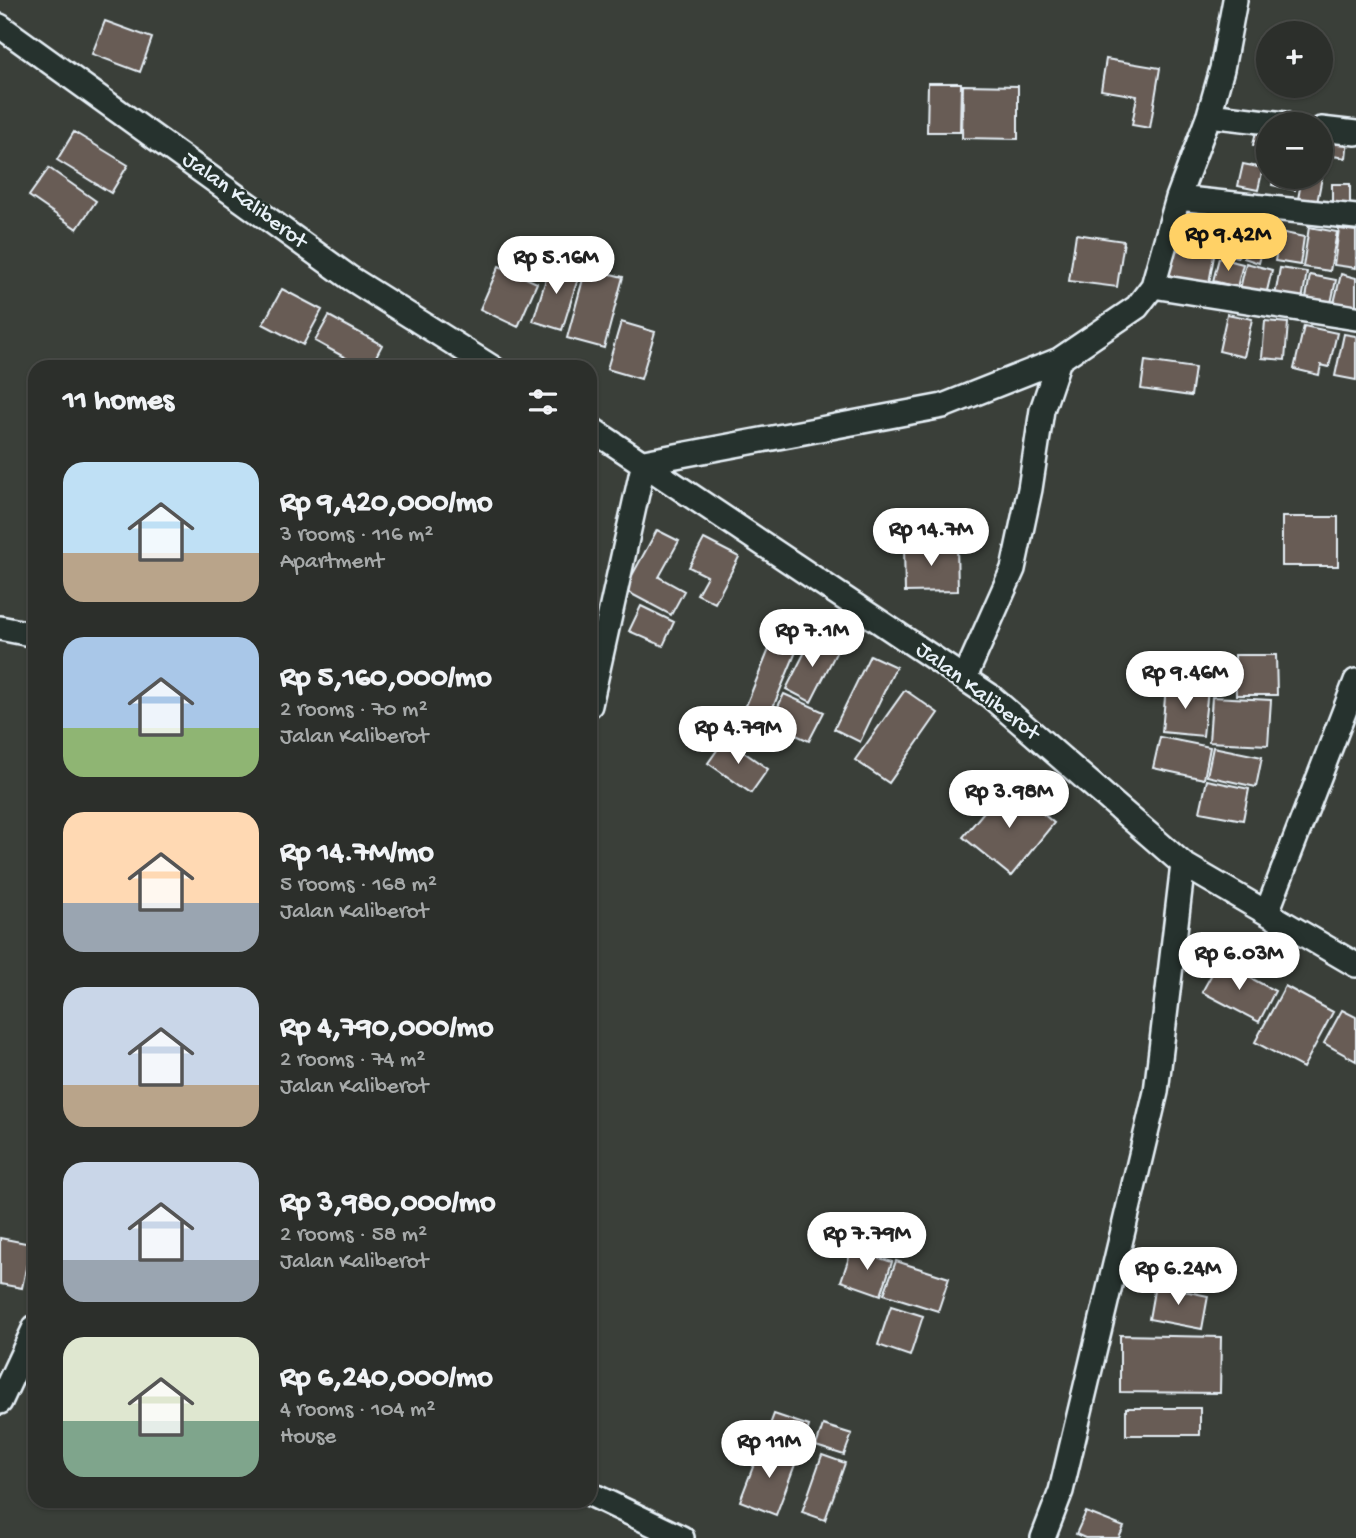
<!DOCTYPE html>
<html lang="en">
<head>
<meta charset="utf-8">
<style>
	body { margin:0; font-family:"Gochi Hand",sans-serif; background:#343733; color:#f1f3f6; height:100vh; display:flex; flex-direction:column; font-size:26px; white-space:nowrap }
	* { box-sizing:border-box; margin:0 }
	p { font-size:23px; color:#a6a9a9 }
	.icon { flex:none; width:38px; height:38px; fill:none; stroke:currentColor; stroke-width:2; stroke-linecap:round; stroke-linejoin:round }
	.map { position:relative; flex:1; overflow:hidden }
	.drawer { position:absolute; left:28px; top:360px; width:569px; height:1148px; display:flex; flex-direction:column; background:#2c2f2b; border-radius:21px; box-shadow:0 2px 5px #0004,0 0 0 2px #484a47 }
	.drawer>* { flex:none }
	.tools { position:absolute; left:1256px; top:21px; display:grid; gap:14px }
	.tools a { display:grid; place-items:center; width:77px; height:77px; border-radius:50%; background:#2c2f2b; box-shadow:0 2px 5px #0004,0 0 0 2px #484a47; font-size:35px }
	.price { position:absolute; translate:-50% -60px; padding:0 16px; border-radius:24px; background:#fff; color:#222; font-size:23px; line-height:46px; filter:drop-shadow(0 2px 4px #0008) }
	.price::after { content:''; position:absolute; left:50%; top:42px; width:21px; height:16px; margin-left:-10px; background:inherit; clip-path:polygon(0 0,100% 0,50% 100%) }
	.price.on { background:#ffd166; color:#111 }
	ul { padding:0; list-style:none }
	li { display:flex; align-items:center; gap:21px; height:175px; padding:0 35px }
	li span { display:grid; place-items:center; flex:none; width:196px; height:140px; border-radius:21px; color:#555 }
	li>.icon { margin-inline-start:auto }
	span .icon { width:84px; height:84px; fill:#fffc; stroke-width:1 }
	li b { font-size:30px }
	h2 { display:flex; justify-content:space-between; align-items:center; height:84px; padding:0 35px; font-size:30px }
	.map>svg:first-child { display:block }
	.building { fill:#675b55; stroke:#e8f1f8; stroke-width:2 }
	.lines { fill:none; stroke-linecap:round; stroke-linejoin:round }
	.street-casing { stroke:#e8f1f8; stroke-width:28 }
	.street { stroke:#26332d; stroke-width:23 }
	.labels { text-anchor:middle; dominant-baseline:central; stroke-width:5; stroke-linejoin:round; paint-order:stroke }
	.street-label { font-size:23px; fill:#e8f1f8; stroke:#26332d }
</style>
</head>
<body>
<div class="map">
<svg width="1356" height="1538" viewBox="0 0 1356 1538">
	<rect width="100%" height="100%" fill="#3a3f39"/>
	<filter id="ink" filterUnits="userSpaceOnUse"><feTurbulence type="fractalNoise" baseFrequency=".0143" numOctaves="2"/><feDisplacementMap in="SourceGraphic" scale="14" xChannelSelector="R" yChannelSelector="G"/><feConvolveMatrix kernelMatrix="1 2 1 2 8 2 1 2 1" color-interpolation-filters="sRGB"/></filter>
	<g filter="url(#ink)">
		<!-- building -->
		<path class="building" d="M 105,21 L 152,38 L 140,72 L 92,54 Z
			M 1106,59 L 1160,68 L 1150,128 L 1132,125 L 1137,96 L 1101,90 Z
			M 928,83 L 961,83 L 960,132 L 927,132 Z
			M 963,85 L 1018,86 L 1018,139 L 962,138 Z
			M 1257,127 L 1269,130 L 1269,148 L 1253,145 Z
			M 74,132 L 128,165 L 111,193 L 57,160 Z
			M 1328,135 L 1348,138 L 1346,158 L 1326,155 Z
			M 1243,164 L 1263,168 L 1258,190 L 1238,186 Z
			M 49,168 L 96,201 L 77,229 L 29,196 Z
			M 1274,177 L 1297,177 L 1295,190 L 1272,185 Z
			M 1302,177 L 1322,177 L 1317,203 L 1298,199 Z
			M 1332,184 L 1350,184 L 1350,207 L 1332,207 Z
			M 1194,210 L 1218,215 L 1210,252 L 1186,247 Z
			M 1221,225 L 1244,230 L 1238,257 L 1215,252 Z
			M 1309,227 L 1337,232 L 1330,271 L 1303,267 Z
			M 1251,229 L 1267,233 L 1259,263 L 1244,258 Z
			M 1339,229 L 1356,231 L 1356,268 L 1334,265 Z
			M 1280,232 L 1304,237 L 1300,265 L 1275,261 Z
			M 1076,234 L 1124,241 L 1117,287 L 1069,281 Z
			M 1170,249 L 1214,256 L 1209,283 L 1165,275 Z
			M 1219,258 L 1243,264 L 1237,287 L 1213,281 Z
			M 551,263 L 580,272 L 562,330 L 533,321 Z
			M 1246,263 L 1272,270 L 1266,295 L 1240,289 Z
			M 499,266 L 537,283 L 518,327 L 480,309 Z
			M 586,268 L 623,277 L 604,348 L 567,338 Z
			M 1280,268 L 1307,272 L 1302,300 L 1275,296 Z
			M 1341,274 L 1356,278 L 1356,308 L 1334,303 Z
			M 1310,275 L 1336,280 L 1331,303 L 1306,298 Z
			M 282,289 L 322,310 L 303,345 L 263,324 Z
			M 1227,314 L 1252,319 L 1244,357 L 1219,351 Z
			M 329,316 L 382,345 L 370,368 L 364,368 L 315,341 Z
			M 1265,321 L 1288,323 L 1285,360 L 1262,358 Z
			M 621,322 L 655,332 L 641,379 L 607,369 Z
			M 1304,326 L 1337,333 L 1329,367 L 1321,365 L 1319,375 L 1294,369 Z
			M 1344,334 L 1356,336 L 1356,380 L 1335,376 Z
			M 1145,361 L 1195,368 L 1191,396 L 1141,389 Z
			M 1282,517 L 1338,517 L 1338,566 L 1282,566 Z
			M 657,530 L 679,541 L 659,577 L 684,591 L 671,615 L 624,590 Z
			M 704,539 L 739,557 L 715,603 L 697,594 L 707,576 L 689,567 Z
			M 957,545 L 958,591 L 905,592 L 904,546 Z
			M 641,606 L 674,622 L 663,646 L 629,631 Z
			M 776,632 L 800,642 L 769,717 L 745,708 Z
			M 813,636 L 838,649 L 811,702 L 786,689 Z
			M 870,655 L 896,667 L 860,742 L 834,729 Z
			M 1235,655 L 1276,655 L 1277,695 L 1236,695 Z
			M 1166,686 L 1208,689 L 1203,736 L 1162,732 Z
			M 905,690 L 938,713 L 889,783 L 855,760 Z
			M 784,694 L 824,712 L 809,741 L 770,723 Z
			M 1212,697 L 1271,700 L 1268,745 L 1209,742 Z
			M 1160,737 L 1210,747 L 1204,779 L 1153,768 Z
			M 725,739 L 768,769 L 751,793 L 708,763 Z
			M 1213,747 L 1262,757 L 1256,787 L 1207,776 Z
			M 1207,780 L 1249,789 L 1243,820 L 1200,812 Z
			M 1007,784 L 1054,823 L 1011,876 L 963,837 Z
			M 1219,961 L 1275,991 L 1259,1022 L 1202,992 Z
			M 1285,986 L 1333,1012 L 1303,1068 L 1255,1042 Z
			M 1342,1010 L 1356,1017 L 1356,1061 L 1324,1043 Z
			M 0,1238 L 31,1244 L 22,1288 L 0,1284 Z
			M 852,1249 L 892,1262 L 881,1295 L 841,1281 Z
			M 896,1261 L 949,1278 L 938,1311 L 884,1294 Z
			M 1155,1285 L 1208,1296 L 1202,1329 L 1149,1319 Z
			M 891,1306 L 923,1316 L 910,1356 L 878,1345 Z
			M 1120,1335 L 1221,1337 L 1220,1393 L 1120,1392 Z
			M 1126,1408 L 1200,1408 L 1200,1435 L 1126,1435 Z
			M 774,1414 L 809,1426 L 803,1445 L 767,1433 Z
			M 823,1425 L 852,1434 L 844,1455 L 816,1446 Z
			M 761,1446 L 797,1459 L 776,1515 L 740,1501 Z
			M 822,1455 L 845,1463 L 825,1520 L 802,1512 Z
			M 1086,1512 L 1124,1527 L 1119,1538 L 1085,1538 L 1076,1534 Z"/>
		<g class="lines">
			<!-- street casing -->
			<g class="street-casing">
				<path id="street" d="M 0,26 L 350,278 L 493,368
					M 1209,115 L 1284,124
					M 1321,129 L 1356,133
					M 1178,198 L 1356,217
					M 1153,286 L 1356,318
					M 590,428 L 989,695 L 1183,864 L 1356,965
					M 0,628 L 35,635
					M 965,677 L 1013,569 L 1030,489 L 1042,410 L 1059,360
					M 590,705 L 644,462 L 943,406 L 1059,360 L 1137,307 L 1153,286 L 1178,198 L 1209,115 L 1222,69 L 1235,0
					M 1267,912 L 1356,681
					M 0,1402 L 35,1327
					M 590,1494 L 682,1538
					M 1043,1538 L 1061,1491 L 1156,1092 L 1183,864"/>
			</g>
			<!-- street -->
			<use href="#street" class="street"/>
		</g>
	</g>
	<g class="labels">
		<!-- street labels -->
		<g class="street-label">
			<text transform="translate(244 201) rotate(36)">Jalan Kaliberot</text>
			<text transform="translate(977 692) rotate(37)">Jalan Kaliberot</text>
		</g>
	</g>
</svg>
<div class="tools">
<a>+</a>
<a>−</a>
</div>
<b class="price on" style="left:1228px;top:273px">Rp 9.42M</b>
<b class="price" style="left:556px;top:296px">Rp 5.16M</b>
<b class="price" style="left:931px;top:568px">Rp 14.7M</b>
<b class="price" style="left:812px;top:669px">Rp 7.1M</b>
<b class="price" style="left:1185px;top:711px">Rp 9.46M</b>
<b class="price" style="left:738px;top:766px">Rp 4.79M</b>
<b class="price" style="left:1009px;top:830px">Rp 3.98M</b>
<b class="price" style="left:1239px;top:992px">Rp 6.03M</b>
<b class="price" style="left:867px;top:1272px">Rp 7.79M</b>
<b class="price" style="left:1178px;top:1307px">Rp 6.24M</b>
<b class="price" style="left:769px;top:1480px">Rp 11M</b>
<section class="drawer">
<h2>11 homes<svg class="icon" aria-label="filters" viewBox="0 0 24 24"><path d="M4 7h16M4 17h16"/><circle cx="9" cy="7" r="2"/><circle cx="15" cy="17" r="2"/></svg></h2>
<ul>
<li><span style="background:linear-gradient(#bfe0f5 65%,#b9a48a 0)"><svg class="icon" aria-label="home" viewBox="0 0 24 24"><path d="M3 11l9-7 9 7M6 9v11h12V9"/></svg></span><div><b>Rp 9,420,000/mo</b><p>3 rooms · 116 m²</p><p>Apartment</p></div></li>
<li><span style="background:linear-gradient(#a9c7e8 65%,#8fb573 0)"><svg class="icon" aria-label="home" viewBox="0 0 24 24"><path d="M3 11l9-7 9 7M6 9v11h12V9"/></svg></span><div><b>Rp 5,160,000/mo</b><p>2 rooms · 70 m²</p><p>Jalan Kaliberot</p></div></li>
<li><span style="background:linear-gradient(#ffd9b3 65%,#9aa5b1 0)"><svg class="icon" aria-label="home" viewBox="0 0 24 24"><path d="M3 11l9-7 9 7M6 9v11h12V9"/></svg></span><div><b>Rp 14.7M/mo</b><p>5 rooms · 168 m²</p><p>Jalan Kaliberot</p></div></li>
<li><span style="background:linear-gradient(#c9d6e8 70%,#b9a48a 0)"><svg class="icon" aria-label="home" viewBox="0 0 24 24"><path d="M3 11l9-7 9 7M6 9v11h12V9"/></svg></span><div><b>Rp 4,790,000/mo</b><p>2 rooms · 74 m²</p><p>Jalan Kaliberot</p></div></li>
<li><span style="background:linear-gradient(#c9d6e8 70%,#9aa5b1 0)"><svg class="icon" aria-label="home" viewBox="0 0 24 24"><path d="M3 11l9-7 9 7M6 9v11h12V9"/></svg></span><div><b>Rp 3,980,000/mo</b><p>2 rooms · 58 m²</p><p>Jalan Kaliberot</p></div></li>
<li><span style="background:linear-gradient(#dfe7d0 60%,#7fa58c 0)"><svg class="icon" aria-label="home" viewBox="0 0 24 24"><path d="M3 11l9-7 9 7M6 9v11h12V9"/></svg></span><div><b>Rp 6,240,000/mo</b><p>4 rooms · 104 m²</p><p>House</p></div></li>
</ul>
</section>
</div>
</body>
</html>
